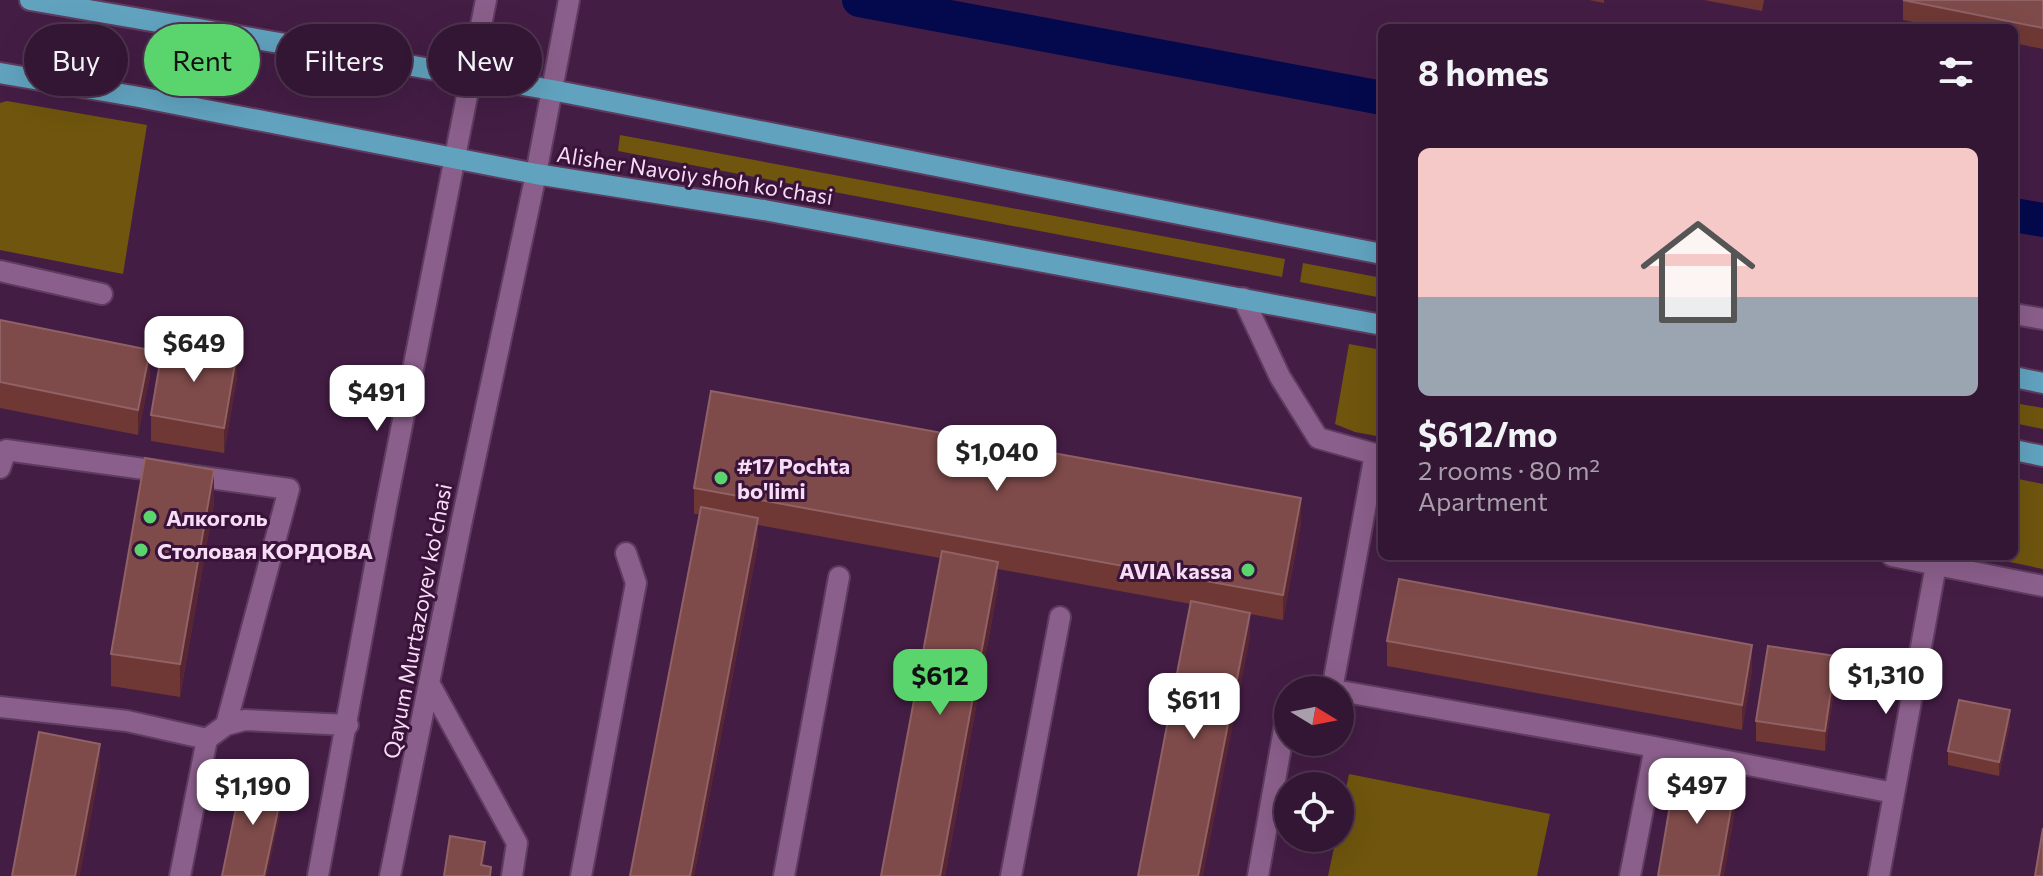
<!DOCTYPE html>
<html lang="en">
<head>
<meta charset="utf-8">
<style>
	body { margin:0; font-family:Commissioner,sans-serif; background:#3b1f3c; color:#f1f3f6; height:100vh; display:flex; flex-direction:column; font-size:30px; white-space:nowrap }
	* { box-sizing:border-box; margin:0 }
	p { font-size:26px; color:#a99fac }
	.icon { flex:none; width:44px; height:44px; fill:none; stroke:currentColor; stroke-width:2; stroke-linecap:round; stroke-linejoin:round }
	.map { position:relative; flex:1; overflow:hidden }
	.panel { position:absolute; left:1378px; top:24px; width:640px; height:536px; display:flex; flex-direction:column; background:#331634; border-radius:12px; box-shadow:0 8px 32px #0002,0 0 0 2px #4e354f }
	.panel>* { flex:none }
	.banner { position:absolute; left:24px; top:24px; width:760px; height:72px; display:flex; gap:16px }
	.needle { width:52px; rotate:100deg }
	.buttons { position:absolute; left:1274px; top:676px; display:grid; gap:16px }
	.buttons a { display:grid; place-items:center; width:80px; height:80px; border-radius:50%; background:#331634; box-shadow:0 8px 32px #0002,0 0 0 2px #4e354f; font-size:40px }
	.price { position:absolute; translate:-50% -68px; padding:0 18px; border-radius:16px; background:#fff; color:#222; font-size:26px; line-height:52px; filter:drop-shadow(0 2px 4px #0008) }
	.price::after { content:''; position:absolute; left:50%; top:48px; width:24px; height:18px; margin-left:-12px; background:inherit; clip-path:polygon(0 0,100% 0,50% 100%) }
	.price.active { background:#5ad56e; color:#111 }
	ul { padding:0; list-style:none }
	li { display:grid; align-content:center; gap:16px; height:424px; padding:0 40px }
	li span { display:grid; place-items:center; height:248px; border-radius:12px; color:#555 }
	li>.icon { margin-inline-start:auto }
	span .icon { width:144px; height:144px; fill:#fffc; stroke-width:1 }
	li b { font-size:34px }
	h2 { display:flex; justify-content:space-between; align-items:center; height:96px; padding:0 40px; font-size:34px }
	.chip { padding:0 28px; border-radius:36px; background:#331634; box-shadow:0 8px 32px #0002,0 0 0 2px #4e354f; font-size:28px; line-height:72px }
	.chip.active { background:#5ad56e; color:#111 }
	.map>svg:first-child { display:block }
	.green { fill:#6f550e }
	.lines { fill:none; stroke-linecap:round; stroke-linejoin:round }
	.canal { stroke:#04094d; stroke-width:34 }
	.minor-casing { stroke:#5e3c5f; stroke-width:24 }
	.major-casing { stroke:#5e3c5f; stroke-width:24 }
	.minor { stroke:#8b5f8b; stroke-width:20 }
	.major { stroke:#61a3bf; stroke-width:20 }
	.wall { fill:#6f3835 }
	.shaded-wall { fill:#582633 }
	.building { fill:#7e4a4a; stroke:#906165; stroke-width:2 }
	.poi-dot { fill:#5ad56e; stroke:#39133a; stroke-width:3 }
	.labels { text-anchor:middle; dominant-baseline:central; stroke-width:6; stroke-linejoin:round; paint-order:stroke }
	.street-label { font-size:22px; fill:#f6ddf5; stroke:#39133a }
	.poi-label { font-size:22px; font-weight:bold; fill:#f6ddf5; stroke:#39133a; text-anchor:start }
</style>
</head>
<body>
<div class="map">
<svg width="2043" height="876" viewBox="0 0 2043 876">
	<rect width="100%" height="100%" fill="#441d45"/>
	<!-- green -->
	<path class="green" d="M 7,101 L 147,125 L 123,274 L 0,250 L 0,103 Z
		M 620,135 L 1285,259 L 1282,277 L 618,151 Z
		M 1303,263 L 1382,278 L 1382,298 L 1300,282 Z
		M 1349,344 L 1382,350 L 1382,437 L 1355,432 L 1335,424 Z
		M 2014,403 L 2043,408 L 2043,429 L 2014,423 Z
		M 2014,478 L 2043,484 L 2043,569 L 1981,556 L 2014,556 Z
		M 1349,774 L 1550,814 L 1537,876 L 1328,876 L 1336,838 L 1340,838 L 1340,817 Z"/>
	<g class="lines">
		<!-- canal -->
		<path class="canal" d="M 859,0 L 1382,98
			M 2014,215 L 2043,220"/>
		<!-- minor casing -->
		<g class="minor-casing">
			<path id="minor" d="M 0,271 L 102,294
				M 1243,298 L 1280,377 L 1318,438 L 1382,456
				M 2014,314 L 2043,319
				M 0,468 L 6,450 L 289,489 L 226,725
				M 1892,556 L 2043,586
				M 429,683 L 517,843 L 512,876
				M 1332,690 L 1375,454
				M 1340,691 L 1655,747 L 1894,793
				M 0,707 L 127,721 L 207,739
				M 180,876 L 207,739 L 226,725 L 245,720 L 348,725
				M 318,876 L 386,506 L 486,0
				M 390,876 L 462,520 L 536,174 L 569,0
				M 581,876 L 636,583 L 626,553
				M 784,876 L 839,577
				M 1011,876 L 1060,617
				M 1258,876 L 1288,707
				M 1630,876 L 1655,747
				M 1879,876 L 1936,565"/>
		</g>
		<!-- major casing -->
		<g class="major-casing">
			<path id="major" d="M 30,0 L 552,90 L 1382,254
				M 0,73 L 139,97 L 536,174 L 764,210 L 1382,325
				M 2014,377 L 2043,383
				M 2014,450 L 2043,456"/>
		</g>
		<!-- minor -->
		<use href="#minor" class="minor"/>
		<!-- major -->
		<use href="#major" class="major"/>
	</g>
	<!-- wall -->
	<path class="wall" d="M 1589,0 L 1604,0 L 1604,3 Z
		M 1704,0 L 1764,0 L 1762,11 Z
		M 1903,0 L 2043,0 L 2043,49 L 2014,43 L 2014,28 L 1941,28 L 1903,20 Z
		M 0,320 L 150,375 L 138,435 L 0,408 Z
		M 237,377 L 224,453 L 151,441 L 151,415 Z
		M 694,488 L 1301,523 L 1283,620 L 1250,614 L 1250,638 L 1191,604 L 998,569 L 998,587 L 945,876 L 881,876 L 940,558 L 758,525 L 758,544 L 694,876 L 630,876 L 699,514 L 694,514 Z
		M 214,503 L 180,697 L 111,686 L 111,654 Z
		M 1387,641 L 1752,670 L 1742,730 L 1387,666 Z
		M 1836,676 L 1825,751 L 1756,741 L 1756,721 Z
		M 2010,724 L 1999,776 L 1948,765 L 1948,751 Z"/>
	<!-- shaded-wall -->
	<path class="shaded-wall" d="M 150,350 L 150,375 L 138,435 L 138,410 Z
		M 237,352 L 237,377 L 224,453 L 224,428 Z
		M 214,470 L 214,503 L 180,697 L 180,664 Z
		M 1301,498 L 1301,523 L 1283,620 L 1283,595 Z
		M 758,518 L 758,544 L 694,876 L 690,876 Z
		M 998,562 L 998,587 L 945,876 L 940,876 Z
		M 1250,613 L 1250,638 L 1203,876 L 1198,876 Z
		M 1752,645 L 1752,670 L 1742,730 L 1742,705 Z
		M 1836,656 L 1836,676 L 1825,751 L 1825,731 Z
		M 2010,710 L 2010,724 L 1999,776 L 1999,762 Z
		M 100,744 L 100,769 L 80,876 L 75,876 Z
		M 1736,781 L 1736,806 L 1724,876 L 1719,876 Z
		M 284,782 L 284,797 L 267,876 L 264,876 Z
		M 485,842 L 485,856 L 482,876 L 481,865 Z"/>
	<!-- building -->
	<path class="building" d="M 1903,0 L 2043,0 L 2043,28 Z
		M 0,320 L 150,350 L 138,410 L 0,382 Z
		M 164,339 L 237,352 L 224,428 L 151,415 Z
		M 711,391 L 1301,498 L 1283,595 L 694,488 Z
		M 145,458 L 214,470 L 180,664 L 111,654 Z
		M 701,507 L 758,518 L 690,876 L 630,876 Z
		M 942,551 L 998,562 L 940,876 L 881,876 Z
		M 1399,579 L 1752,645 L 1742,705 L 1387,641 Z
		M 1191,601 L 1250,613 L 1198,876 L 1138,876 Z
		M 1768,646 L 1836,656 L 1825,731 L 1756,721 Z
		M 1959,700 L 2010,710 L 1999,762 L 1948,751 Z
		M 39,732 L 100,744 L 75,876 L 12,876 Z
		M 1676,770 L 1736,781 L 1719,876 L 1658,876 Z
		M 243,774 L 284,782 L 264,876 L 222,876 Z
		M 2043,828 L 2043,876 L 2035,876 Z
		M 450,836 L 485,842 L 481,865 L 491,867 L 490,876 L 444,876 Z"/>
	<!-- markers -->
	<g class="poi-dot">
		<circle cx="721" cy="478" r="8"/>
		<circle cx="150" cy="517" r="8"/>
		<circle cx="141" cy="550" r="8"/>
		<circle cx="1248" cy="570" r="8"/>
	</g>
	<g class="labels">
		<!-- street labels -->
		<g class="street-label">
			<text transform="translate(695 175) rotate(9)">Alisher Navoiy shoh ko'chasi</text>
			<text transform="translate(417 621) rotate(-79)">Qayum Murtazoyev ko'chasi</text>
		</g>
		<!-- poi labels -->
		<g class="poi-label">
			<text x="737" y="465">#17 Pochta<tspan x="737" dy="25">bo'limi</tspan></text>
			<text x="166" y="517">Алкоголь</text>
			<text x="157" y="550">Столовая КОРДОВА</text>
			<text x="1232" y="570" text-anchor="end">AVIA kassa</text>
		</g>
	</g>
</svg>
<div class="buttons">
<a><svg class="needle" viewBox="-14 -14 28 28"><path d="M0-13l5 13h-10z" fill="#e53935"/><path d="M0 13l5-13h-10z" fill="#a99fac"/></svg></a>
<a><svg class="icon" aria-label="locate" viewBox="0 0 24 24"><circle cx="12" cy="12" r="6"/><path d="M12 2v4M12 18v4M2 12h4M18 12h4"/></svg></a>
</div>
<b class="price" style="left:194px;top:384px">$649</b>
<b class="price" style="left:377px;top:433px">$491</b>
<b class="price" style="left:997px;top:493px">$1,040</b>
<b class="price" style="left:1886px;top:716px">$1,310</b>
<b class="price active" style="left:940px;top:717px">$612</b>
<b class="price" style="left:1194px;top:741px">$611</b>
<b class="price" style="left:1697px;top:826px">$497</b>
<b class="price" style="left:253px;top:827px">$1,190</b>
<div class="banner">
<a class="chip">Buy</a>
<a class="chip active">Rent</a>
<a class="chip">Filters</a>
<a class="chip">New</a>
</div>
<section class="panel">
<h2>8 homes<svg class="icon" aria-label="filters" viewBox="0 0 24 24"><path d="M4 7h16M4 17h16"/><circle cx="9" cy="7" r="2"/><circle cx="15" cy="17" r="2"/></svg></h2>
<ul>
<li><span style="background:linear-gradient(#f6c9c9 60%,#9aa5b1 0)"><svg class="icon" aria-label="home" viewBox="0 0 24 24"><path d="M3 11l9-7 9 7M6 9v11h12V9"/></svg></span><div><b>$612/mo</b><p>2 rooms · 80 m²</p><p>Apartment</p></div></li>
</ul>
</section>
</div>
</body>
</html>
